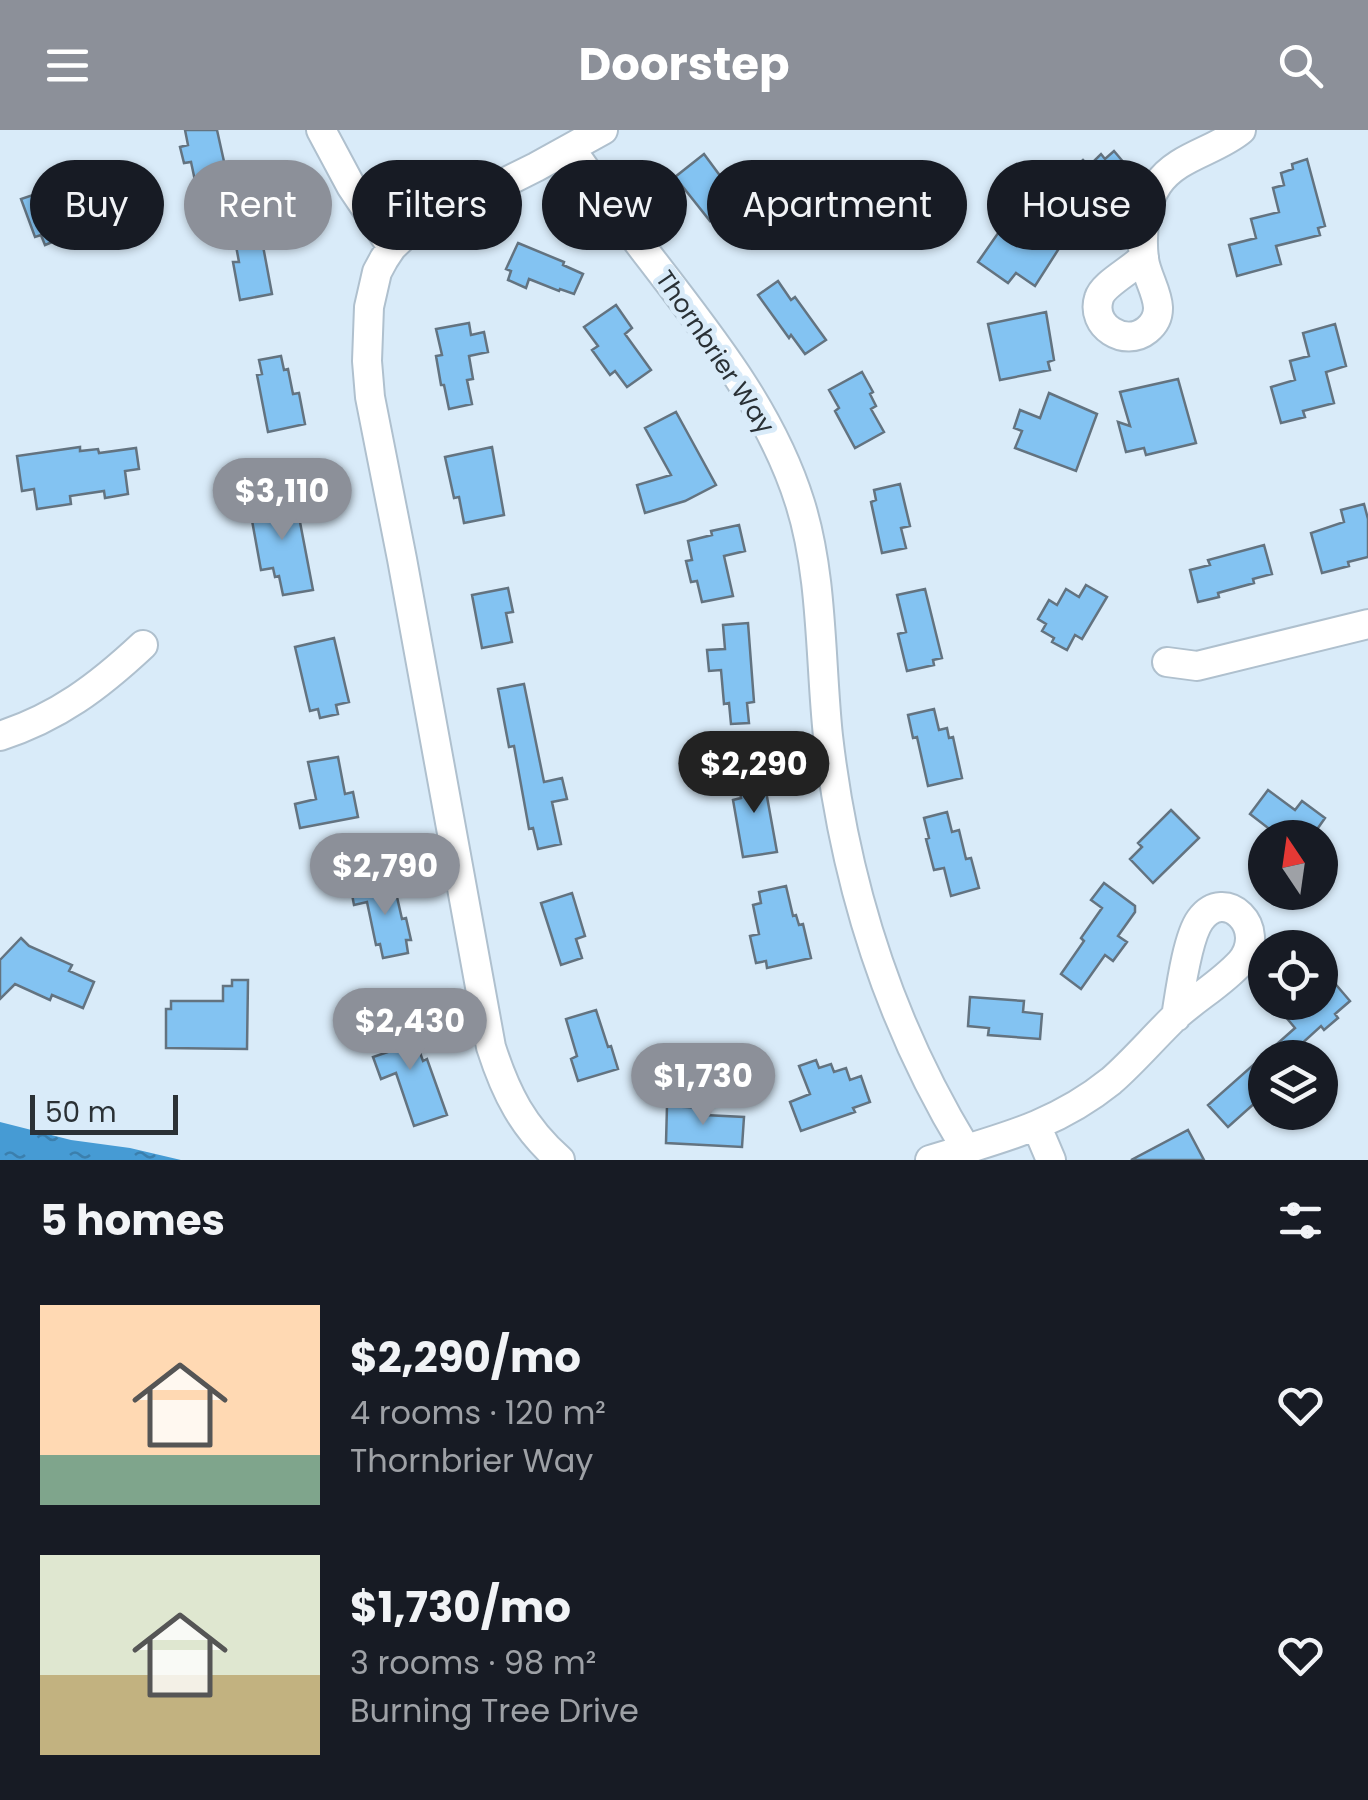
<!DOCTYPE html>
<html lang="en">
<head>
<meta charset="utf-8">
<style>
	body { margin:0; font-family:Poppins,sans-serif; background:#20242c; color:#f1f3f6; height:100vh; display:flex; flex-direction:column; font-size:38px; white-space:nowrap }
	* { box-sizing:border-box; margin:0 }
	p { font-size:32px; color:#9ea1a6 }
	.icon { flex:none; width:55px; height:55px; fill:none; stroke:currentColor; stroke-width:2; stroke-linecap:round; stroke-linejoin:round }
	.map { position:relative; height:1030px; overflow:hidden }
	.panel { display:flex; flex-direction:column; background:#171b24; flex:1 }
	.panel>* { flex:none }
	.banner { position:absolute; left:30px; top:30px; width:1310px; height:90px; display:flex; gap:20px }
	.needle { width:65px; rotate:347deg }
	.controls { position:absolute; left:1248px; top:690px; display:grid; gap:20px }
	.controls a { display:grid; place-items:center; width:90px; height:90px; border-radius:50%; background:#171b24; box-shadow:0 2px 8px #0004; font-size:50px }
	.scale { position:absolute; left:30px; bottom:25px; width:148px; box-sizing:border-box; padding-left:10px; border:5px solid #2a3136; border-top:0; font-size:28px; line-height:35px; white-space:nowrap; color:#2a3136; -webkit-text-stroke:8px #d9ebf9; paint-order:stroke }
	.price { position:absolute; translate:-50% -85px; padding:0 22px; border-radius:35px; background:#8c9099; color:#fff; font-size:32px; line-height:65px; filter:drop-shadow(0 2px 5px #0008) }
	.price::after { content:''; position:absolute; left:50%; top:60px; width:30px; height:22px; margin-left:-15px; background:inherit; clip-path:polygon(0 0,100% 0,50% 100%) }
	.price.on { background:#222; color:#fff }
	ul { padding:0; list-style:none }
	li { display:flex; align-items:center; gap:30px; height:250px; padding:0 40px }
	li span { display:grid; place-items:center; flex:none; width:280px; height:200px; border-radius:0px; color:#555 }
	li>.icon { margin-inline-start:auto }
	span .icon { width:120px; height:120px; fill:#fffc; stroke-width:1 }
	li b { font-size:42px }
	h2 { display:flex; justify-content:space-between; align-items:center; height:120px; padding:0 40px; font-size:42px }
	.chip { padding:0 35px; border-radius:45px; background:#171b24; box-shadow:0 2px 8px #0004; font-size:35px; line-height:90px }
	.chip.on { background:#8c9099; color:#fff }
	header { display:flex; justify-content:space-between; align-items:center; height:130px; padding:0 40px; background:#8c9099; color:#fff; font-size:45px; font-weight:700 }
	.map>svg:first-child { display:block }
	.water { fill:url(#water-ripples) }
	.building { fill:#83c3f2; stroke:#637380; stroke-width:2.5 }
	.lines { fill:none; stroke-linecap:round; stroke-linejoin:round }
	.minor-casing { stroke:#afc0ce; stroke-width:32 }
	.minor { stroke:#fff; stroke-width:28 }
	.labels { text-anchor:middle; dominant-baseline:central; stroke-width:10; stroke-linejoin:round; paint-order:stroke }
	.street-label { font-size:25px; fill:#2a3136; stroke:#d9ebf9 }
</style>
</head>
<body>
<header><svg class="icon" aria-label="menu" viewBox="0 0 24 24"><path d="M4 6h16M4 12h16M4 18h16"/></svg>Doorstep<svg class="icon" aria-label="search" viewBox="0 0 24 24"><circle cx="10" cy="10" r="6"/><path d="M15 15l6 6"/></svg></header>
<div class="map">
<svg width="1368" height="1030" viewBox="0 0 1368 1030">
	<defs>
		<pattern id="water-ripples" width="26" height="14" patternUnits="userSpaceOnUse" patternTransform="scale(2.5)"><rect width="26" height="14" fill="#469bd4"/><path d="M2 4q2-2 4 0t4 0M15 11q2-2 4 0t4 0" fill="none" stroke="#3b7fad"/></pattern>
	</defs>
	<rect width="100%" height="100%" fill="#d9ebf9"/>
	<!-- water -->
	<path class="water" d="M 0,992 L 71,1010 L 130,1018 L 181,1030 L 0,1030 Z"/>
	<!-- building -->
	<path class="building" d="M 185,0 L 217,0 L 229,54 L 197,60 L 191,32 L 184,33 L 180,17 L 188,15 Z
		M 1114,21 L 1125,34 L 1117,41 L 1122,47 L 1109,58 L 1113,62 L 1105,69 L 1112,77 L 1102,86 L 1108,92 L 1093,107 L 1077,92 L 1075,95 L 1046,64 L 1057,53 L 1054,50 L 1067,39 L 1070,42 L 1083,30 L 1089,36 L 1101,24 L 1105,29 Z
		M 704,24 L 721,47 L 717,50 L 742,82 L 720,99 L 713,89 L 710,91 L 675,47 Z
		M 1307,29 L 1325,96 L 1318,98 L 1320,105 L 1276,116 L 1281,134 L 1237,146 L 1229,115 L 1256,108 L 1251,89 L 1279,82 L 1273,58 L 1284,55 L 1281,43 L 1293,39 L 1292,34 Z
		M 83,48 L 96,84 L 59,98 L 62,108 L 45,115 L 41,105 L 35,107 L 21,69 Z
		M 1017,76 L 1065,109 L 1035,156 L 1016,143 L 1008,153 L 978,132 Z
		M 260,100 L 272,164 L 240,170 L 233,132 L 239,132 L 234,105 Z
		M 518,113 L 564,132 L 563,135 L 583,144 L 574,164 L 560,159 L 559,161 L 529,149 L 526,158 L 508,150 L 511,141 L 506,139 Z
		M 778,151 L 791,170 L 795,167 L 826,210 L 805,224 L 791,205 L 789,208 L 758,165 Z
		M 616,175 L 632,198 L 625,204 L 651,240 L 627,257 L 615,241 L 610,245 L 592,220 L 598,216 L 584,197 Z
		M 1046,182 L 1054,230 L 1048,232 L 1050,240 L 1000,250 L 988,194 Z
		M 469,193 L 471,205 L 484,202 L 488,222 L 469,226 L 473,249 L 467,250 L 472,274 L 449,279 L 444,255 L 441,255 L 436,226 L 442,225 L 436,199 Z
		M 1335,194 L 1346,236 L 1326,242 L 1334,273 L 1303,281 L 1305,287 L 1281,293 L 1271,257 L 1295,250 L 1290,231 L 1309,226 L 1303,203 Z
		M 281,226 L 284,240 L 288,239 L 293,264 L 299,263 L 305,294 L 268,302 L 257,245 L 262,244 L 259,230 Z
		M 862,242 L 873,262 L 870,264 L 876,276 L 871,279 L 884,302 L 855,318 L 835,281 L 839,278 L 829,260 Z
		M 1178,249 L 1196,313 L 1146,325 L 1144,318 L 1126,322 L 1118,292 L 1130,296 L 1120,262 Z
		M 1049,263 L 1097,284 L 1076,341 L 1015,318 L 1022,301 L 1014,298 L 1020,280 L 1040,288 Z
		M 676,282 L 716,355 L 685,371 L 645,383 L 637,355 L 671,345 L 645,298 Z
		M 80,317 L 80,321 L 98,319 L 99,323 L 136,318 L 139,339 L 125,341 L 128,364 L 105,368 L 104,361 L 70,366 L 71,374 L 37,379 L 34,359 L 22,361 L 17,326 Z
		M 492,317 L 504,385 L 464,393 L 459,367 L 454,368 L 445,327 Z
		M 900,354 L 910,396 L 901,398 L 906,418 L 882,423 L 871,372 L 876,370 L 874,360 Z
		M 295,366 L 313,460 L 283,465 L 279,446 L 275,447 L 273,438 L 261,440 L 249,374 Z
		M 1364,374 L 1368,389 L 1368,427 L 1348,432 L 1349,436 L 1322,443 L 1311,403 L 1344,392 L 1341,380 Z
		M 739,395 L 745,421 L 724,426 L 733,466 L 702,472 L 697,451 L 691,452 L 686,431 L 692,430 L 688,411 L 712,405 L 711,401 Z
		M 1264,415 L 1272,444 L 1253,449 L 1254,453 L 1218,463 L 1219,467 L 1198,472 L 1190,440 L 1210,435 L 1208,430 Z
		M 1086,455 L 1107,467 L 1082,509 L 1075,505 L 1067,520 L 1052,512 L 1054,508 L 1042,501 L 1046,494 L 1038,489 L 1049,470 L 1057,475 L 1066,459 L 1079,467 Z
		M 508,458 L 513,482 L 506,483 L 512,512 L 482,518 L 472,465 Z
		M 925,459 L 942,528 L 933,530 L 934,535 L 907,541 L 898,504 L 906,502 L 897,465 Z
		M 748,493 L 754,572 L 747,573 L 749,593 L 731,594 L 729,573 L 724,574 L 721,540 L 709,541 L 707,520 L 725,519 L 723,495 Z
		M 334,508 L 349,572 L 336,575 L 338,584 L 320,588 L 318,579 L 310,581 L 295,517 Z
		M 524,554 L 544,652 L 562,648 L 567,669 L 552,672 L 561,714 L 538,719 L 533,698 L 529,699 L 514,616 L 509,617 L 498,559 Z
		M 934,579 L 939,600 L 947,598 L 949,608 L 953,607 L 962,648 L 928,656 L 917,607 L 913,608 L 908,585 Z
		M 338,627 L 345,664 L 353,662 L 358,687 L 300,698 L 295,674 L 316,669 L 308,632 Z
		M 762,639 L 777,722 L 743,727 L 733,670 L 741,668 L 737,644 Z
		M 1268,660 L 1295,680 L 1302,671 L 1325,688 L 1311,708 L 1281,708 L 1250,684 Z
		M 1171,680 L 1199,708 L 1153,753 L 1130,729 L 1142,717 L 1138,713 Z
		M 947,682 L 952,702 L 959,700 L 966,729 L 971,728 L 979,758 L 951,766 L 944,738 L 934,740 L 926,709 L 929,708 L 924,688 Z
		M 390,752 L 393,767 L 397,767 L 402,789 L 406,788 L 411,810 L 406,810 L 408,823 L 383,828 L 380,814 L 376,815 L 367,772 L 354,775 L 351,759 Z
		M 1104,753 L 1135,776 L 1135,782 L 1118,806 L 1127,812 L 1113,831 L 1105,825 L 1081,859 L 1061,844 L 1084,811 L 1081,808 L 1102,778 L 1091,770 Z
		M 786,756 L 793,786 L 796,785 L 799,795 L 803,794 L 811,828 L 767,838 L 766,831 L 756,833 L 750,806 L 759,804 L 753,775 L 761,773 L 759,762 Z
		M 572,763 L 585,806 L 576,809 L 582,828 L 561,835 L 541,773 Z
		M 21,808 L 29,816 L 72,835 L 69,841 L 94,852 L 83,878 L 52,865 L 50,870 L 15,854 L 0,869 L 0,830 Z
		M 1320,836 L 1350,871 L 1335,884 L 1338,888 L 1324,900 L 1321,896 L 1286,928 L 1265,928 L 1265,964 L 1228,997 L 1208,975 L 1295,898 L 1285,886 L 1300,872 L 1320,872 Z
		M 232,850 L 248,850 L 247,919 L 166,918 L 166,879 L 171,879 L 171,871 L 223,871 L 223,856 L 232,856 Z
		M 970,867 L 1024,871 L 1023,882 L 1042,884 L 1040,909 L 988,905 L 989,898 L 968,896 Z
		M 596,880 L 608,917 L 611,916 L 618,939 L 578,951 L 571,929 L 577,926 L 566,889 Z
		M 408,889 L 423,931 L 427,929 L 447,985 L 414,996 L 396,943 L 381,949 L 373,927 L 388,922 L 380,898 Z
		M 816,930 L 819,938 L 831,934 L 834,942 L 846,938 L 850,950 L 861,946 L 870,972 L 853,978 L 855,982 L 801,1001 L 790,972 L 810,964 L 799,936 Z
		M 667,976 L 706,978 L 705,985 L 744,987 L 742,1017 L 666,1013 Z
		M 1188,1000 L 1204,1030 L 1131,1030 Z"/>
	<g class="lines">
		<!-- minor casing -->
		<g class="minor-casing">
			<path id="minor" d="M 321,0 L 351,56 L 392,117
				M 571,19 C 597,56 623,93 651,129 C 709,205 771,280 800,373 C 823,446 820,530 828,606 C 845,753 889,893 966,1019
				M 1144,127 C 1132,140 1103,154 1099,168 C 1090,196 1125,218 1147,200 C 1172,180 1147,153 1144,129 C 1141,105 1144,74 1158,54 C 1177,26 1216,21 1241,0
				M 1167,532 L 1197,536 L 1368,494
				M 0,606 C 58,587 98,557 143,515
				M 1037,997 L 1051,1030
				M 560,1030 C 523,997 506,964 491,917 L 402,429 L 370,267 L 367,231 L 369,177 L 377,142 L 384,129 L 392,117 L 410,100 L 536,37 L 603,0
				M 930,1030 C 998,1009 1054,997 1111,951 C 1134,931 1154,907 1176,886 C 1197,867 1222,853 1241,832 C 1269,798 1225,755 1200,790 C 1187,808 1180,863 1176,887"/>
		</g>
		<!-- minor -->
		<use href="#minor" class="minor"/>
	</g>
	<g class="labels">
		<!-- street labels -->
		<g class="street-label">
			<text transform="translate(715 222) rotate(56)">Thornbrier Way</text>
		</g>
	</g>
</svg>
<div class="controls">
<a><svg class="needle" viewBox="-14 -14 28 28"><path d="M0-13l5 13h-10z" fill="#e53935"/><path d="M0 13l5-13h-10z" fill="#9ea1a6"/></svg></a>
<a><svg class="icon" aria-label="locate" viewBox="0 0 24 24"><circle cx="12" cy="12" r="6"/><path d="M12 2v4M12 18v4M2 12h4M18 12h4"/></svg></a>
<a><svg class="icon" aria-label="layers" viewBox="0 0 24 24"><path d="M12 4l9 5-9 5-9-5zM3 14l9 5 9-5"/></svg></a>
</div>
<div class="scale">50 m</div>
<b class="price" style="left:282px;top:413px">$3,110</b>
<b class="price on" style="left:754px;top:686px">$2,290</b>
<b class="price" style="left:385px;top:788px">$2,790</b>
<b class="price" style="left:410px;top:943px">$2,430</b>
<b class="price" style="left:703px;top:998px">$1,730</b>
<div class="banner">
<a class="chip">Buy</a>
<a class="chip on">Rent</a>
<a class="chip">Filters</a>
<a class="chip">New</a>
<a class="chip">Apartment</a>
<a class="chip">House</a>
</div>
</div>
<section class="panel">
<h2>5 homes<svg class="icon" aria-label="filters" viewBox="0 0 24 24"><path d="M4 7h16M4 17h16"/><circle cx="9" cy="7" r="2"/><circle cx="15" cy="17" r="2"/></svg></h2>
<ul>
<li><span style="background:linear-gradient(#ffd9b3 75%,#7fa58c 0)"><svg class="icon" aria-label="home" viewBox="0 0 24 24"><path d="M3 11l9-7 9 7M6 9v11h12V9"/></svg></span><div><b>$2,290/mo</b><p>4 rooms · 120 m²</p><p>Thornbrier Way</p></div><svg class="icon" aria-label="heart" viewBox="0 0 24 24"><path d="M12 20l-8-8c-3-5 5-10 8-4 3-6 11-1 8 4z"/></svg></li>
<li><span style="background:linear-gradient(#dfe7d0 60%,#c2b280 0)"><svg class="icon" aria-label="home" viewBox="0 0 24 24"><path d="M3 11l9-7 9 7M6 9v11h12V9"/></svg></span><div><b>$1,730/mo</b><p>3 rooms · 98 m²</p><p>Burning Tree Drive</p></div><svg class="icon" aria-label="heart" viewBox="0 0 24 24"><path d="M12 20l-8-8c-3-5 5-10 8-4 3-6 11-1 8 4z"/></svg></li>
</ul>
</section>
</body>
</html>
